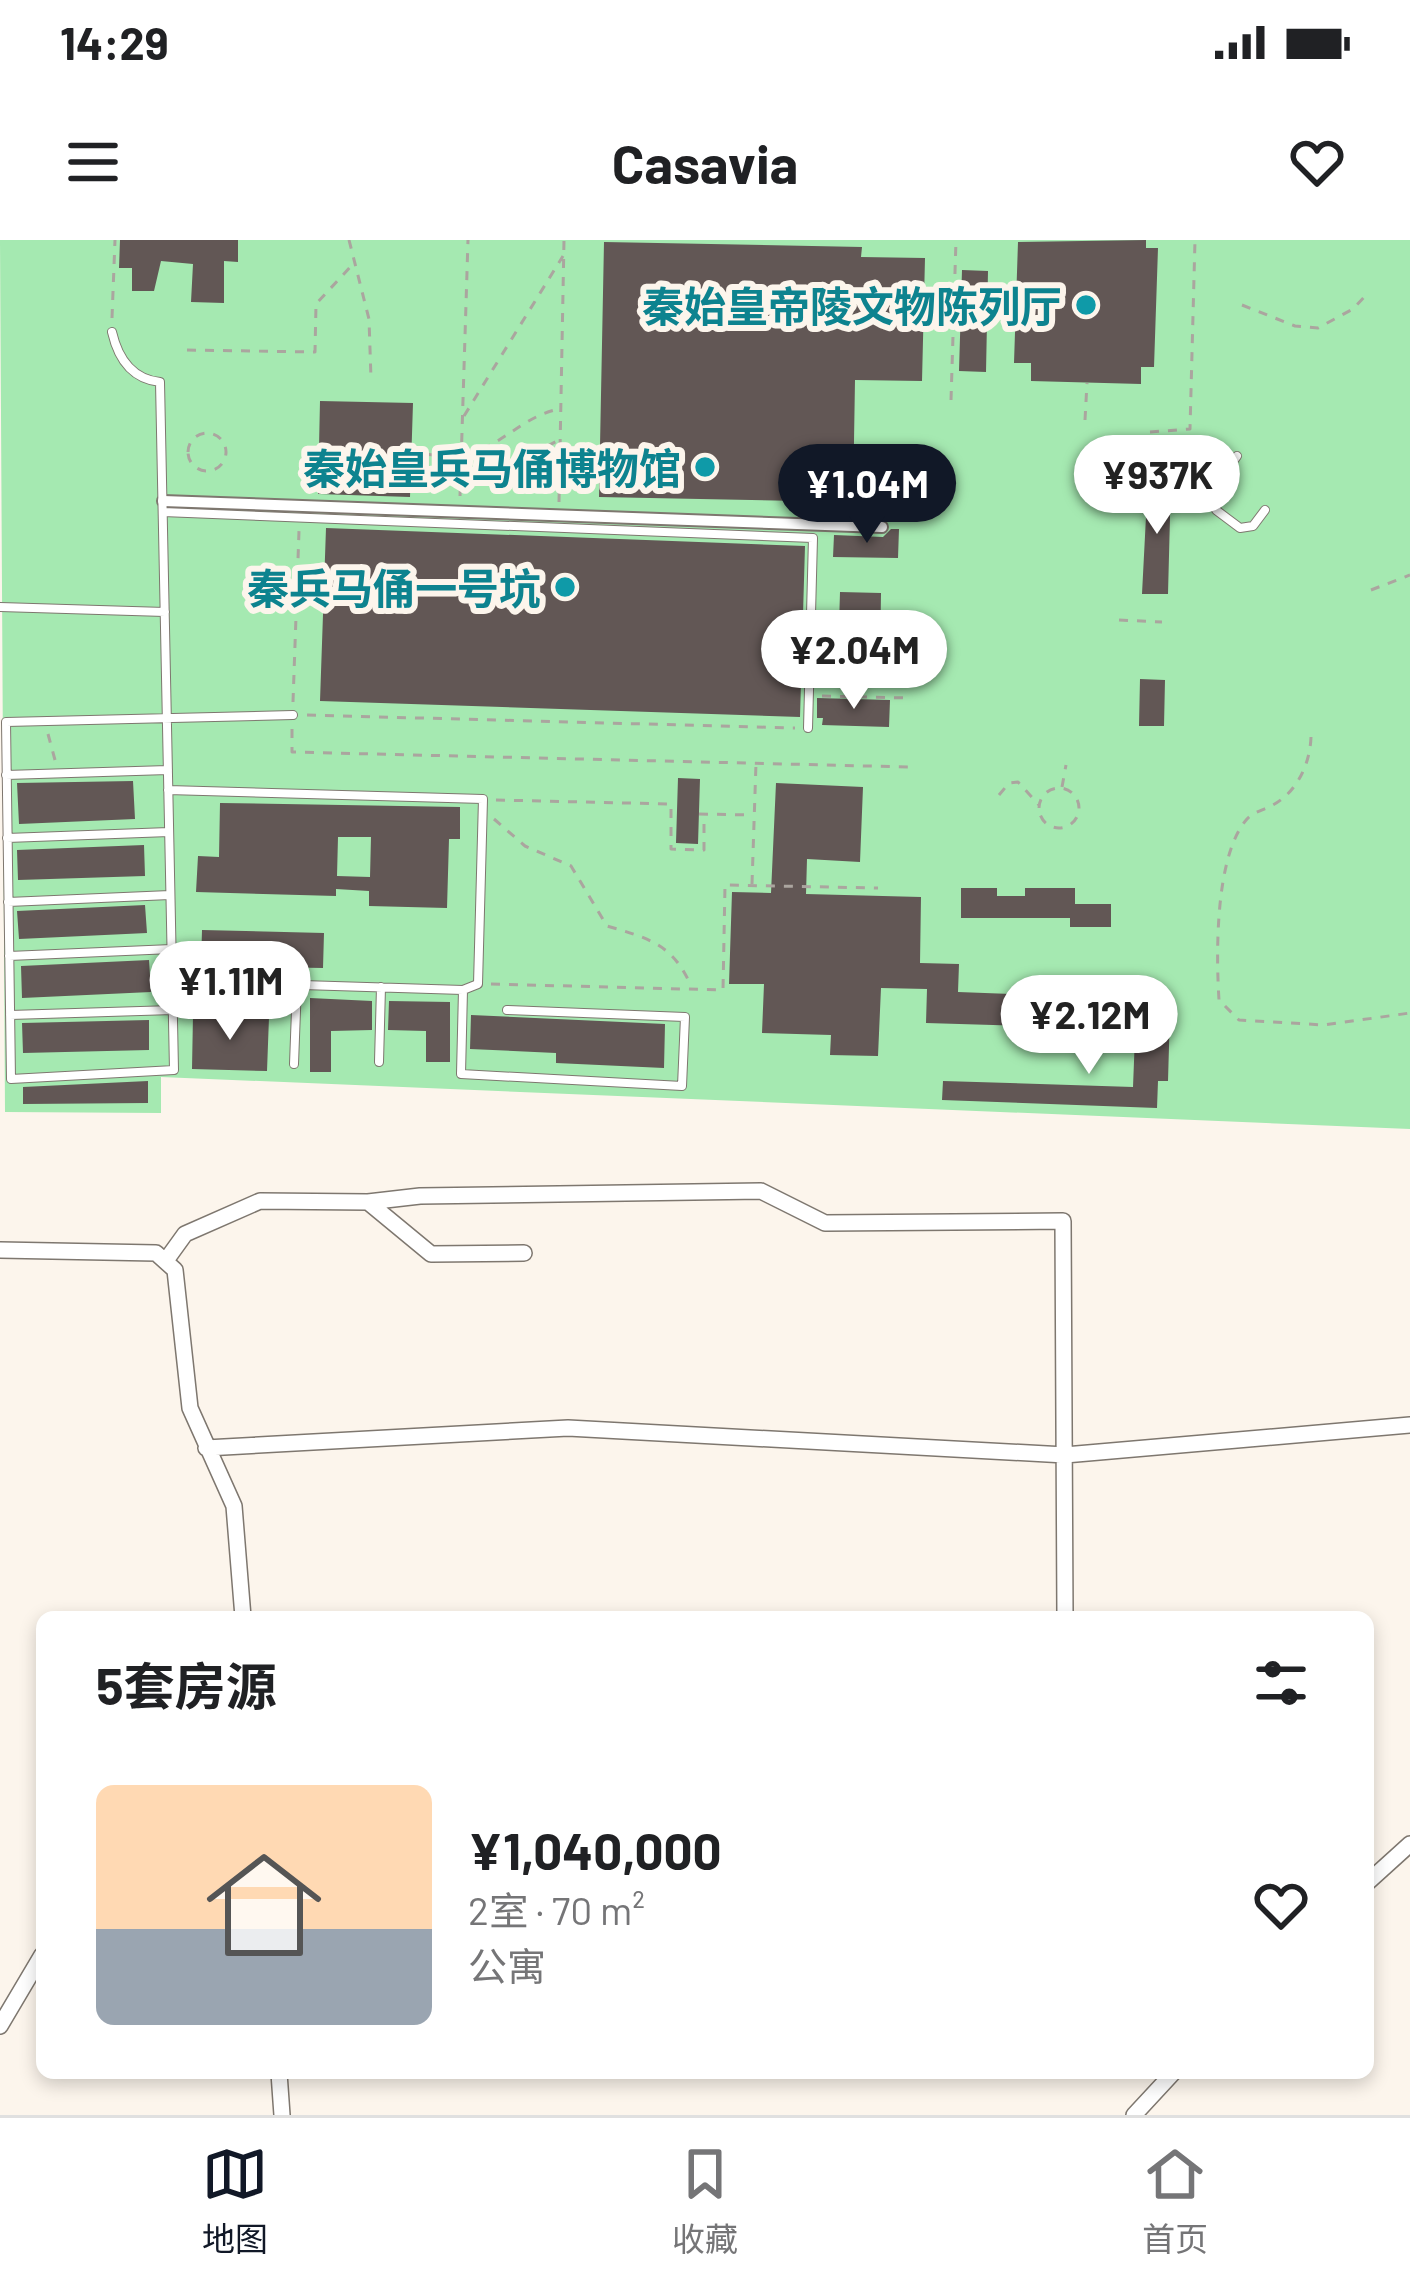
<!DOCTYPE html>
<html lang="zh">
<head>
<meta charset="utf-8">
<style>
	body { margin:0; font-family:Barlow,"Noto Sans SC",sans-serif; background:#f2f2f2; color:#202124; height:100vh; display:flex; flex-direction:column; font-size:45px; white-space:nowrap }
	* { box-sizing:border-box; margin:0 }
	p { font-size:39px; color:#757577 }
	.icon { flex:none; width:66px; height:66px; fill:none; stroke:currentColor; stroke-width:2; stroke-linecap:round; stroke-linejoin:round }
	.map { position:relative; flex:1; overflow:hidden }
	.details { position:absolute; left:36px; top:1371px; width:1338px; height:468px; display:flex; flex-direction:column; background:#fff; border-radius:18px; box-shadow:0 6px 18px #0003 }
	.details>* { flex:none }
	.price { position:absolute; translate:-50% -102px; padding:0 27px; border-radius:42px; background:#fff; color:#222; font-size:39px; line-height:78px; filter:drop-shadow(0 3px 6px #0008) }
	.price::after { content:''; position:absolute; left:50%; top:72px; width:36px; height:27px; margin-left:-18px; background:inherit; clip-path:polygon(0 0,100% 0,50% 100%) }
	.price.selected { background:#111827; color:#fff }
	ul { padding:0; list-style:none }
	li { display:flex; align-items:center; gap:36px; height:300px; padding:0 60px }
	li+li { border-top:3px solid #e0e0e0 }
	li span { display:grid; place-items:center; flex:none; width:336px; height:240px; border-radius:18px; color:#555 }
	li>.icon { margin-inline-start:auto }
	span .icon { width:144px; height:144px; fill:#fffc; stroke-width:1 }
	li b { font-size:51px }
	h2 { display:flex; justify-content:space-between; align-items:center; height:144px; padding:0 60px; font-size:51px }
	.status { display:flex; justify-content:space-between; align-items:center; height:84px; padding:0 60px; background:#fff; direction:ltr }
	.status svg { height:33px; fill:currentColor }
	header { display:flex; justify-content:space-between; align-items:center; height:156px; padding:0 60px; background:#fff; font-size:54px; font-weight:700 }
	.tabs { display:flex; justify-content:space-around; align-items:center; height:168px; border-top:3px solid #e0e0e0; background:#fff; font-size:33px; color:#757577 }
	.tabs a { display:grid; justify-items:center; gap:6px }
	.tabs .selected { color:#111827 }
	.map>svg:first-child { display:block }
	.green { fill:#a5e9b1 }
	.building { fill:#625755; fill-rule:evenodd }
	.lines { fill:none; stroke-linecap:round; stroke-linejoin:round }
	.service-casing { stroke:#7e776f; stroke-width:10 }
	.pedestrian-casing { stroke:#7e776f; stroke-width:14 }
	.minor-casing { stroke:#7e776f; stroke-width:18 }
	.path { stroke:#aba59f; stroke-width:3; stroke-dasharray:9 9; stroke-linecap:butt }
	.service { stroke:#fff; stroke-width:8 }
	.pedestrian { stroke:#fff; stroke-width:10 }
	.minor { stroke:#fff; stroke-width:15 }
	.culture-dot { fill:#0f9aa8; stroke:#fcf5ec; stroke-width:4.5 }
	.labels { text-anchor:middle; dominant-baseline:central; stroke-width:12; stroke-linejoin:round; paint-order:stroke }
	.culture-label { font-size:42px; font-weight:bold; fill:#0d838f; stroke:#fcf5ec; text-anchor:end }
</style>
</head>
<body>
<div class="status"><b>14:29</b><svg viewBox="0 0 49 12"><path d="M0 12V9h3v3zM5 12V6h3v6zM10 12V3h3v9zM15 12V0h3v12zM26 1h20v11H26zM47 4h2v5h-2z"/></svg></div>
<header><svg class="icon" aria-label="menu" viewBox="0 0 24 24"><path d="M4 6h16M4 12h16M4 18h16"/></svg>Casavia<svg class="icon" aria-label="heart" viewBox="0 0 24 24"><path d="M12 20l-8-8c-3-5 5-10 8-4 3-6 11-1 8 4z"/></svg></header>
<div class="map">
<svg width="1410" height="1875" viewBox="0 0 1410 1875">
	<rect width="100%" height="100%" fill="#fcf5ec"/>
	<!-- green -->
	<path class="green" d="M 0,0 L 1410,0 L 1410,889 L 161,837 L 161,873 L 5,872 Z"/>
	<!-- building -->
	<path class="building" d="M 120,0 L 238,0 L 238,22 L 224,21 L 224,63 L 191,62 L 193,24 L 161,21 L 154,51 L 132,51 L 132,28 L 119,28 Z
		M 1146,0 L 1146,8 L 1158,8 L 1154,127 L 1141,127 L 1141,144 L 1031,141 L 1031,123 L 1014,123 L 1018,2 Z
		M 604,2 L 862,7 L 861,17 L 925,18 L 922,141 L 855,140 L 853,262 L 599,257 Z
		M 962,30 L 988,31 L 986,132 L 959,131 Z
		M 320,161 L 413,163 L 410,257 L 318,254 Z
		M 1148,238 L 1171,239 L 1168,354 L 1142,354 Z
		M 326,288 L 805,306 L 800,477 L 320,461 Z
		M 891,289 L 899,289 L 898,318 L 833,317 L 834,295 L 883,297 Z
		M 840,352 L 881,353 L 880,420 L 838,419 Z
		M 1140,439 L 1165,440 L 1164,486 L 1139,486 Z
		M 817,458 L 890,460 L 889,487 L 822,485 L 823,478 L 817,478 Z
		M 678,538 L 700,539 L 698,604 L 676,603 Z
		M 133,541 L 135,579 L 19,584 L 17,543 Z
		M 776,543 L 863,547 L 860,622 L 807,619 L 806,654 L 921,657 L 920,723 L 959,724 L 958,752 L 1091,757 L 1089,788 L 926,783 L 927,749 L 881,748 L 878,816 L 830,815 L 831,795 L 762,793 L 764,744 L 729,744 L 732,652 L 771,653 Z
		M 220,563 L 460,567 L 460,599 L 449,599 L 447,668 L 369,666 L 369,651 L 336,649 L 336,656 L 196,652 L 198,616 L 219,617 ZM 338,597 L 371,597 L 370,637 L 337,636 Z
		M 144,605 L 145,636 L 18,640 L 17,610 Z
		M 961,648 L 997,648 L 997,656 L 1025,656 L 1025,648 L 1075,648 L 1075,664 L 1111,664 L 1111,687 L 1070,687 L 1070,678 L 961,678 Z
		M 145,665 L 147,693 L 19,699 L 17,671 Z
		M 202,690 L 324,693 L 323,728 L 201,726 Z
		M 149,720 L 151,752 L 22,758 L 21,726 Z
		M 310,758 L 372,761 L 372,790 L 331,791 L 331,832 L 310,832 Z
		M 389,761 L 450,762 L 450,822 L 426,822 L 426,791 L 388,790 Z
		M 1136,770 L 1170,772 L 1168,841 L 1158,841 L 1157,868 L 942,860 L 943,841 L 1133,847 Z
		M 193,775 L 269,777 L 267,831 L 192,829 Z
		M 471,775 L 665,784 L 664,828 L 556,823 L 556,813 L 470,809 Z
		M 149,780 L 149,810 L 23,813 L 22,783 Z
		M 148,841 L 148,863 L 23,864 L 23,847 Z"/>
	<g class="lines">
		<!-- service casing -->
		<g class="service-casing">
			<path id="service" d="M 112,92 C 118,118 131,139 160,142 L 174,830 L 11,839 L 6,482 L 293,475
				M 1237,216 L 1219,240 L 1216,270 L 1240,288 L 1253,286 L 1265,270
				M 163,272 L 813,298 L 808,488
				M 0,367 L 165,372
				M 6,535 L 168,530
				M 168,550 L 483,559 L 478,744 L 463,750 L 172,741
				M 7,598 L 169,592
				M 8,662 L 170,655
				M 9,716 L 172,709
				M 463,750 L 461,834 L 682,846 L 685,777 L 507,770
				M 10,775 L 173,770
				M 379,822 L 381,747
				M 294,824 L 297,744"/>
		</g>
		<!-- pedestrian casing -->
		<g class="pedestrian-casing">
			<path id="pedestrian" d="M 163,261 L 882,287"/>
		</g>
		<!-- minor casing -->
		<g class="minor-casing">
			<path id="minor" d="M 368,962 L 420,956 L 761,951 L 825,983 L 1063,981 L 1065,1377
				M 0,1010 L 156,1013 L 175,1030 L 190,1168 L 234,1266 L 243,1377
				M 167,1019 L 185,994 L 260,961 L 368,962 L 431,1014 L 524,1013
				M 206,1208 L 568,1188 L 1065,1215 L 1410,1185
				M 1368,1642 L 1410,1604
				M 0,1786 L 42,1715
				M 279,1833 L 282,1875
				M 1134,1875 L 1173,1833"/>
		</g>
		<!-- path -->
		<path class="path" d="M 349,0 L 369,79 L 371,139
			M 1242,65 L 1295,86 L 1318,88 L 1353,69 L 1368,53
			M 112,78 L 115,0
			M 187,110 L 315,112 L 316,64 L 354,23
			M 951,160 L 956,0
			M 464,176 L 563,16
			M 1085,180 L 1087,143
			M 1150,192 L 1190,189 L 1195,0
			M188 212a19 19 0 1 1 38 0a19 19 0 1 1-38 0Z
			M 411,213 C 427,214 446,217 461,215 C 499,210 520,177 559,169
			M 463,235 L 511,225 L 559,200
			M 460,256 L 468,0
			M 559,262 L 564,0
			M 1371,350 L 1410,335
			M 1119,380 L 1162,382
			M 822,456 L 910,458
			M 293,462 L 299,291
			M 307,475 L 795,488
			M 292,489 L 292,512 L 909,527
			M 48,494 L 55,520
			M 1311,497 C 1310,524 1297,553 1271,566 C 1264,570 1253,572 1247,579 C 1215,615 1216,714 1219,760 L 1239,780 L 1324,785 L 1410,773
			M 1062,547 L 1066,525
			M1039 568a20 20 0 1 1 40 0a20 20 0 1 1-40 0Z
			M 999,555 L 1009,543 L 1018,542 L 1039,565
			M 496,560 L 671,564 L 671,609 L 704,610 L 704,574
			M 699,574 L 751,575
			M 494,579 L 525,606 L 571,626 L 607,686 C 648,698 673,704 691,746
			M 752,644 L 756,523
			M 491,744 L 723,750 L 725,645 L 878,648"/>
		<!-- service -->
		<use href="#service" class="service"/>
		<!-- pedestrian -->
		<use href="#pedestrian" class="pedestrian"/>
		<!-- minor -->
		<use href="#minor" class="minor"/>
	</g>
	<!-- markers -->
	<g class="culture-dot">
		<circle cx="1086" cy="65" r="12"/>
		<circle cx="705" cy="227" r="12"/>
		<circle cx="565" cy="347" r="12"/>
	</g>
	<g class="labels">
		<!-- culture labels -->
		<g class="culture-label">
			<text x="1062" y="65">秦始皇帝陵文物陈列厅</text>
			<text x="681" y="227">秦始皇兵马俑博物馆</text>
			<text x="541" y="347">秦兵马俑一号坑</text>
		</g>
	</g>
</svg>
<b class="price" style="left:1157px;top:297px">¥937K</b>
<b class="price selected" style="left:867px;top:306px">¥1.04M</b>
<b class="price" style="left:854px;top:472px">¥2.04M</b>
<b class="price" style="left:230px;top:803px">¥1.11M</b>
<b class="price" style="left:1089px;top:837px">¥2.12M</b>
<section class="details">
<h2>5套房源<svg class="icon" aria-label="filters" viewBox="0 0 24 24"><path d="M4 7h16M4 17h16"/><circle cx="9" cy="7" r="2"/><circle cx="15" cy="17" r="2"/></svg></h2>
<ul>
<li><span style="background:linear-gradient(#ffd9b3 60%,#9aa5b1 0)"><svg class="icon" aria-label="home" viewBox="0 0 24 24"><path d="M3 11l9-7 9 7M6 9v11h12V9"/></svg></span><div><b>¥1,040,000</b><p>2室 · 70 m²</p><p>公寓</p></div><svg class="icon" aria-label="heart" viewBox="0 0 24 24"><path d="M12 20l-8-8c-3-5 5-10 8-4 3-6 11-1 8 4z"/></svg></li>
</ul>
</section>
</div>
<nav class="tabs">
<a class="selected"><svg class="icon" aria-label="map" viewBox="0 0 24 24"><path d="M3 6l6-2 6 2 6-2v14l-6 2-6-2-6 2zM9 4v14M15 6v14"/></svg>地图</a>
<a><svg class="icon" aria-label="saved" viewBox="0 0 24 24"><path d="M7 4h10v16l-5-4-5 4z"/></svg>收藏</a>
<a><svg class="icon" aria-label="home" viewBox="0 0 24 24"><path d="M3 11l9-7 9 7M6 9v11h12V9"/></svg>首页</a>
</nav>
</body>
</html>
